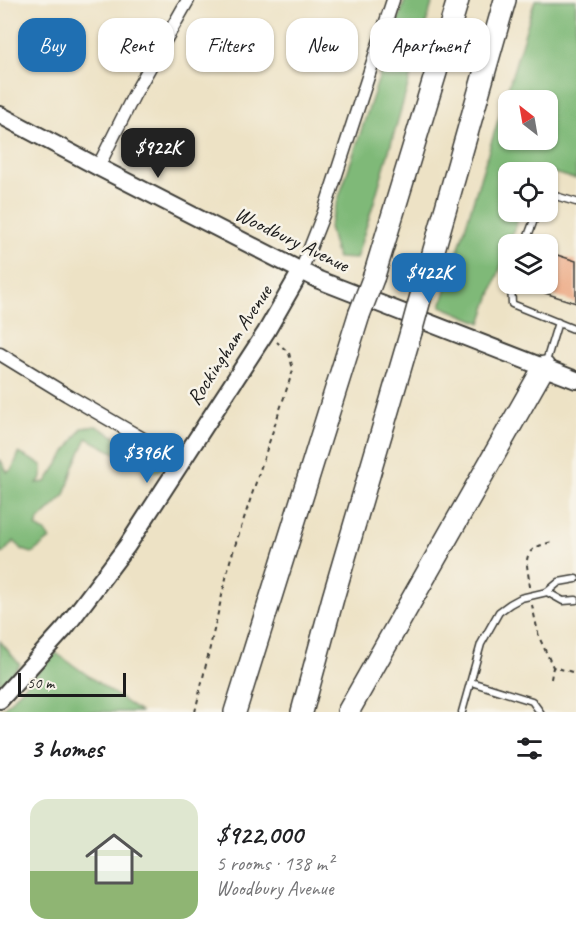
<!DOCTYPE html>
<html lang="en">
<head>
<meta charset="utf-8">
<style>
	body { margin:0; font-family:Caveat,sans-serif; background:#f6f6f6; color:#202124; height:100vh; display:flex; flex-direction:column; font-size:22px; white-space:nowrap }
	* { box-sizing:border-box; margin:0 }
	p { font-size:20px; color:#757577 }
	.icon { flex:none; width:33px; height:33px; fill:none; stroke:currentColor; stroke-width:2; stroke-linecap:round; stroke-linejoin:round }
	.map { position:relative; height:712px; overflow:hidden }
	.sheet { display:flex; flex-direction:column; background:#fff; flex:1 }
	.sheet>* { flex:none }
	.guide { position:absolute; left:18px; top:18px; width:540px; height:54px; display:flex; gap:12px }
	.needle { width:39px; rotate:329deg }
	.buttons { position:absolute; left:498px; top:90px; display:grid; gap:12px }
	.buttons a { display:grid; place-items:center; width:60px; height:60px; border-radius:12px; background:#fff; box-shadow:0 2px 4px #0004; font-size:30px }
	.scale { position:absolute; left:18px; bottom:15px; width:108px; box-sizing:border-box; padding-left:6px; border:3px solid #1c1c1c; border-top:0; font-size:16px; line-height:21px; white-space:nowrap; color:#1c1c1c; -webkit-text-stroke:4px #f7f3e8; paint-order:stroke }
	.price { position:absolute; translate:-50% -51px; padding:0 14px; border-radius:12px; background:#1f6fb2; color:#fff; font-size:20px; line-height:39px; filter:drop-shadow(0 2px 3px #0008) }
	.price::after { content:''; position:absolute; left:50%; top:36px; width:18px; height:14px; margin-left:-9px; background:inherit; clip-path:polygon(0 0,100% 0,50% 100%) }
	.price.active { background:#222; color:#fff }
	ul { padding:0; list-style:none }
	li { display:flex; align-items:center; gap:18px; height:150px; padding:0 30px }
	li+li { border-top:2px solid #e0e0e0 }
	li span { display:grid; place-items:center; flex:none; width:168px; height:120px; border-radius:18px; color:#555 }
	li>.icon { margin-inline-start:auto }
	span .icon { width:72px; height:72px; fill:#fffc; stroke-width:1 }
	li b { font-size:26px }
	h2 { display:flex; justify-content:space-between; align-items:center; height:72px; padding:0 30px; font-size:26px }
	.chip { padding:0 21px; border-radius:18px; background:#fff; box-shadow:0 2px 4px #0004; font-size:21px; line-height:54px }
	.chip.active { background:#1f6fb2; color:#fff }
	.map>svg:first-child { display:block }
	.forest { fill:#7fb978; stroke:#4e6a4a; stroke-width:1.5; fill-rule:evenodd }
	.building { fill:#eca57f }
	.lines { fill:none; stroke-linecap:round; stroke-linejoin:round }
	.lane-casing { stroke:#3b3a35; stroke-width:9 }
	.street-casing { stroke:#3b3a35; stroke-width:15 }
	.secondary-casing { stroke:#3b3a35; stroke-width:20 }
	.highway-casing { stroke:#3b3a35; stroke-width:24 }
	.path { stroke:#3b3a35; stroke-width:2; stroke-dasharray:4.5 4.5; stroke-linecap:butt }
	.lane { stroke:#fff; stroke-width:6 }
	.street { stroke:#fff; stroke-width:12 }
	.secondary { stroke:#fff; stroke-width:16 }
	.highway { stroke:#fff; stroke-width:21 }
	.highway-bridge-casing { stroke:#3b3a35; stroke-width:24; stroke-linecap:butt }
	.highway-bridge { stroke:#fff; stroke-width:21 }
	.labels { text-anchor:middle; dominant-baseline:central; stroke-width:5; stroke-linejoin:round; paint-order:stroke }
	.street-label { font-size:21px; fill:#1c1c1c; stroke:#f7f3e8 }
</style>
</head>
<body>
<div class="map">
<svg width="576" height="712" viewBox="0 0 576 712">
	<rect width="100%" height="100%" fill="#f7f3e8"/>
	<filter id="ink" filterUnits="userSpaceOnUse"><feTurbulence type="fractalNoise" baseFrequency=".0167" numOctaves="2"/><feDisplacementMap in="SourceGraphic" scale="12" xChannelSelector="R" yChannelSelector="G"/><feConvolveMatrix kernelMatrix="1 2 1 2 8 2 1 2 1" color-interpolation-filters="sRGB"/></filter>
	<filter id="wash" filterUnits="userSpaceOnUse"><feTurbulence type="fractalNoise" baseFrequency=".008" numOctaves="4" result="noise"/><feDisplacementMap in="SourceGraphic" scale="24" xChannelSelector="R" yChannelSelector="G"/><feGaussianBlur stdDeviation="1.35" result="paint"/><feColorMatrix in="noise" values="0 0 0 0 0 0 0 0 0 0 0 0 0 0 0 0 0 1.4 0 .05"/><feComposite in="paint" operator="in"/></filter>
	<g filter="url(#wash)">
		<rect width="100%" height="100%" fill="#ede2c5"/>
		<!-- forest -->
		<path class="forest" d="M 405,0 L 433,0 L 374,202 L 356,259 L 337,258 L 329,227 Z
			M 535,0 L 576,0 L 576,179 L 535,168 L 533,172 L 508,172 L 508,212 L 520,212 L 481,323 L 441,306 ZM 508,100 L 548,100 L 548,140 L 508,140 Z
			M 96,426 L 163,463 L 163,467 L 158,471 L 149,471 L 87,438 L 74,466 L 65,495 L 38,521 L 36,527 L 45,532 L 50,539 L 32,553 L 23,550 L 14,541 L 3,553 L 0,554 L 0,459 L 7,472 L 12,470 L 19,453 L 42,465 L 42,477 L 37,483 L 46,482 L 82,428 Z
			M 0,641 L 20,665 L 0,686 Z
			M 56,653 L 140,712 L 0,712 Z"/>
		<g id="blocks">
			<!-- building -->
			<path class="building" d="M 551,253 L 576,261 L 576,303 L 523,286 L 524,284 L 548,284 L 548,264 Z"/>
		</g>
	</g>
	<g filter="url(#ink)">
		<use href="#blocks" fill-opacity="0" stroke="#3b3a35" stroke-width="1.5"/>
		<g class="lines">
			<!-- lane casing -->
			<g class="lane-casing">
				<path id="lane" d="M 548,198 L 552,195 L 576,202
					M 525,244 L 537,212
					M 511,284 L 512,304 L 576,330
					M 545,365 L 558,322
					M 547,592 L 563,601 L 576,600
					M 471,682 L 532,701 L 540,712
					M 462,712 L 481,644 L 499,612 L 510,604 L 521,598 L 547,592 L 559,582 L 576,579"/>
			</g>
			<!-- street casing -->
			<g class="street-casing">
				<path id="street" d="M 98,167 L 134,95 L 188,0
					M 301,271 L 323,215 L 393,0
					M 0,354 L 67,395 L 181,461"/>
			</g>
			<!-- secondary casing -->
			<g class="secondary-casing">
				<path id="secondary" d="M 0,115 L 98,167 L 319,280 L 576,380
					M 0,700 L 65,628 L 127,546 L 266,332 L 301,271"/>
			</g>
			<!-- highway casing -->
			<g class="highway-casing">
				<path id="highway" d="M 374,276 L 458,0
					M 422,292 L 505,0
					M 235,712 L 359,315
					M 302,712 L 333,598 L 411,332
					M 348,712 L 544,367"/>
			</g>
			<!-- path -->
			<path class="path" d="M 530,587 C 527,560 519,550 552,542
				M 532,605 L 539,637 L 553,667 L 576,673
				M 551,679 L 553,667
				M 195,712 L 230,561 L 293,370 L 289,353 L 277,342"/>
			<!-- lane -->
			<use href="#lane" class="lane"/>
			<!-- street -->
			<use href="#street" class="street"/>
			<!-- secondary -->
			<use href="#secondary" class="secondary"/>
			<!-- highway -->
			<use href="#highway" class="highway"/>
			<!-- highway-bridge casing -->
			<g class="highway-bridge-casing">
				<path id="highway-bridge" d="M 359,315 L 374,276
					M 411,332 L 422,292"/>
			</g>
			<!-- highway-bridge -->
			<use href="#highway-bridge" class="highway-bridge"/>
		</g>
	</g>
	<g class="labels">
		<!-- street labels -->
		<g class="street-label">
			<text transform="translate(292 239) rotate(26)">Woodbury Avenue</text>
			<text transform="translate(229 345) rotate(-57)">Rockingham Avenue</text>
		</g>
	</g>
</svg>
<div class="buttons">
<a><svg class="needle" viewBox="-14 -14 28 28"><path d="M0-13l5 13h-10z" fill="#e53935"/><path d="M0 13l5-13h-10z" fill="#757577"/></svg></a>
<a><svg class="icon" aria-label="locate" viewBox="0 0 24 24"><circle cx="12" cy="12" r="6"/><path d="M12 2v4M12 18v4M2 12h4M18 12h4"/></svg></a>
<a><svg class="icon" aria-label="layers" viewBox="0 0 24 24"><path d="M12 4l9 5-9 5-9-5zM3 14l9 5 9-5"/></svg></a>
</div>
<div class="scale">50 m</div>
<b class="price active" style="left:158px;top:179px">$922K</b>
<b class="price" style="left:429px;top:304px">$422K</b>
<b class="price" style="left:147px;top:484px">$396K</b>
<div class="guide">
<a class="chip active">Buy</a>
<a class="chip">Rent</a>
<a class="chip">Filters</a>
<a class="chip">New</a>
<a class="chip">Apartment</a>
</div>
</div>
<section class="sheet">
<h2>3 homes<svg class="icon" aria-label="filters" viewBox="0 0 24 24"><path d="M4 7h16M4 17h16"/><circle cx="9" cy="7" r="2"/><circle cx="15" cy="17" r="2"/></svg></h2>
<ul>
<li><span style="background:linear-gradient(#dfe7d0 60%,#8fb573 0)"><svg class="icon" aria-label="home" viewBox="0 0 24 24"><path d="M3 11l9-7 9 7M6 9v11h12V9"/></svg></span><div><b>$922,000</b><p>5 rooms · 138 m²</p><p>Woodbury Avenue</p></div></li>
</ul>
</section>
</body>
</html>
